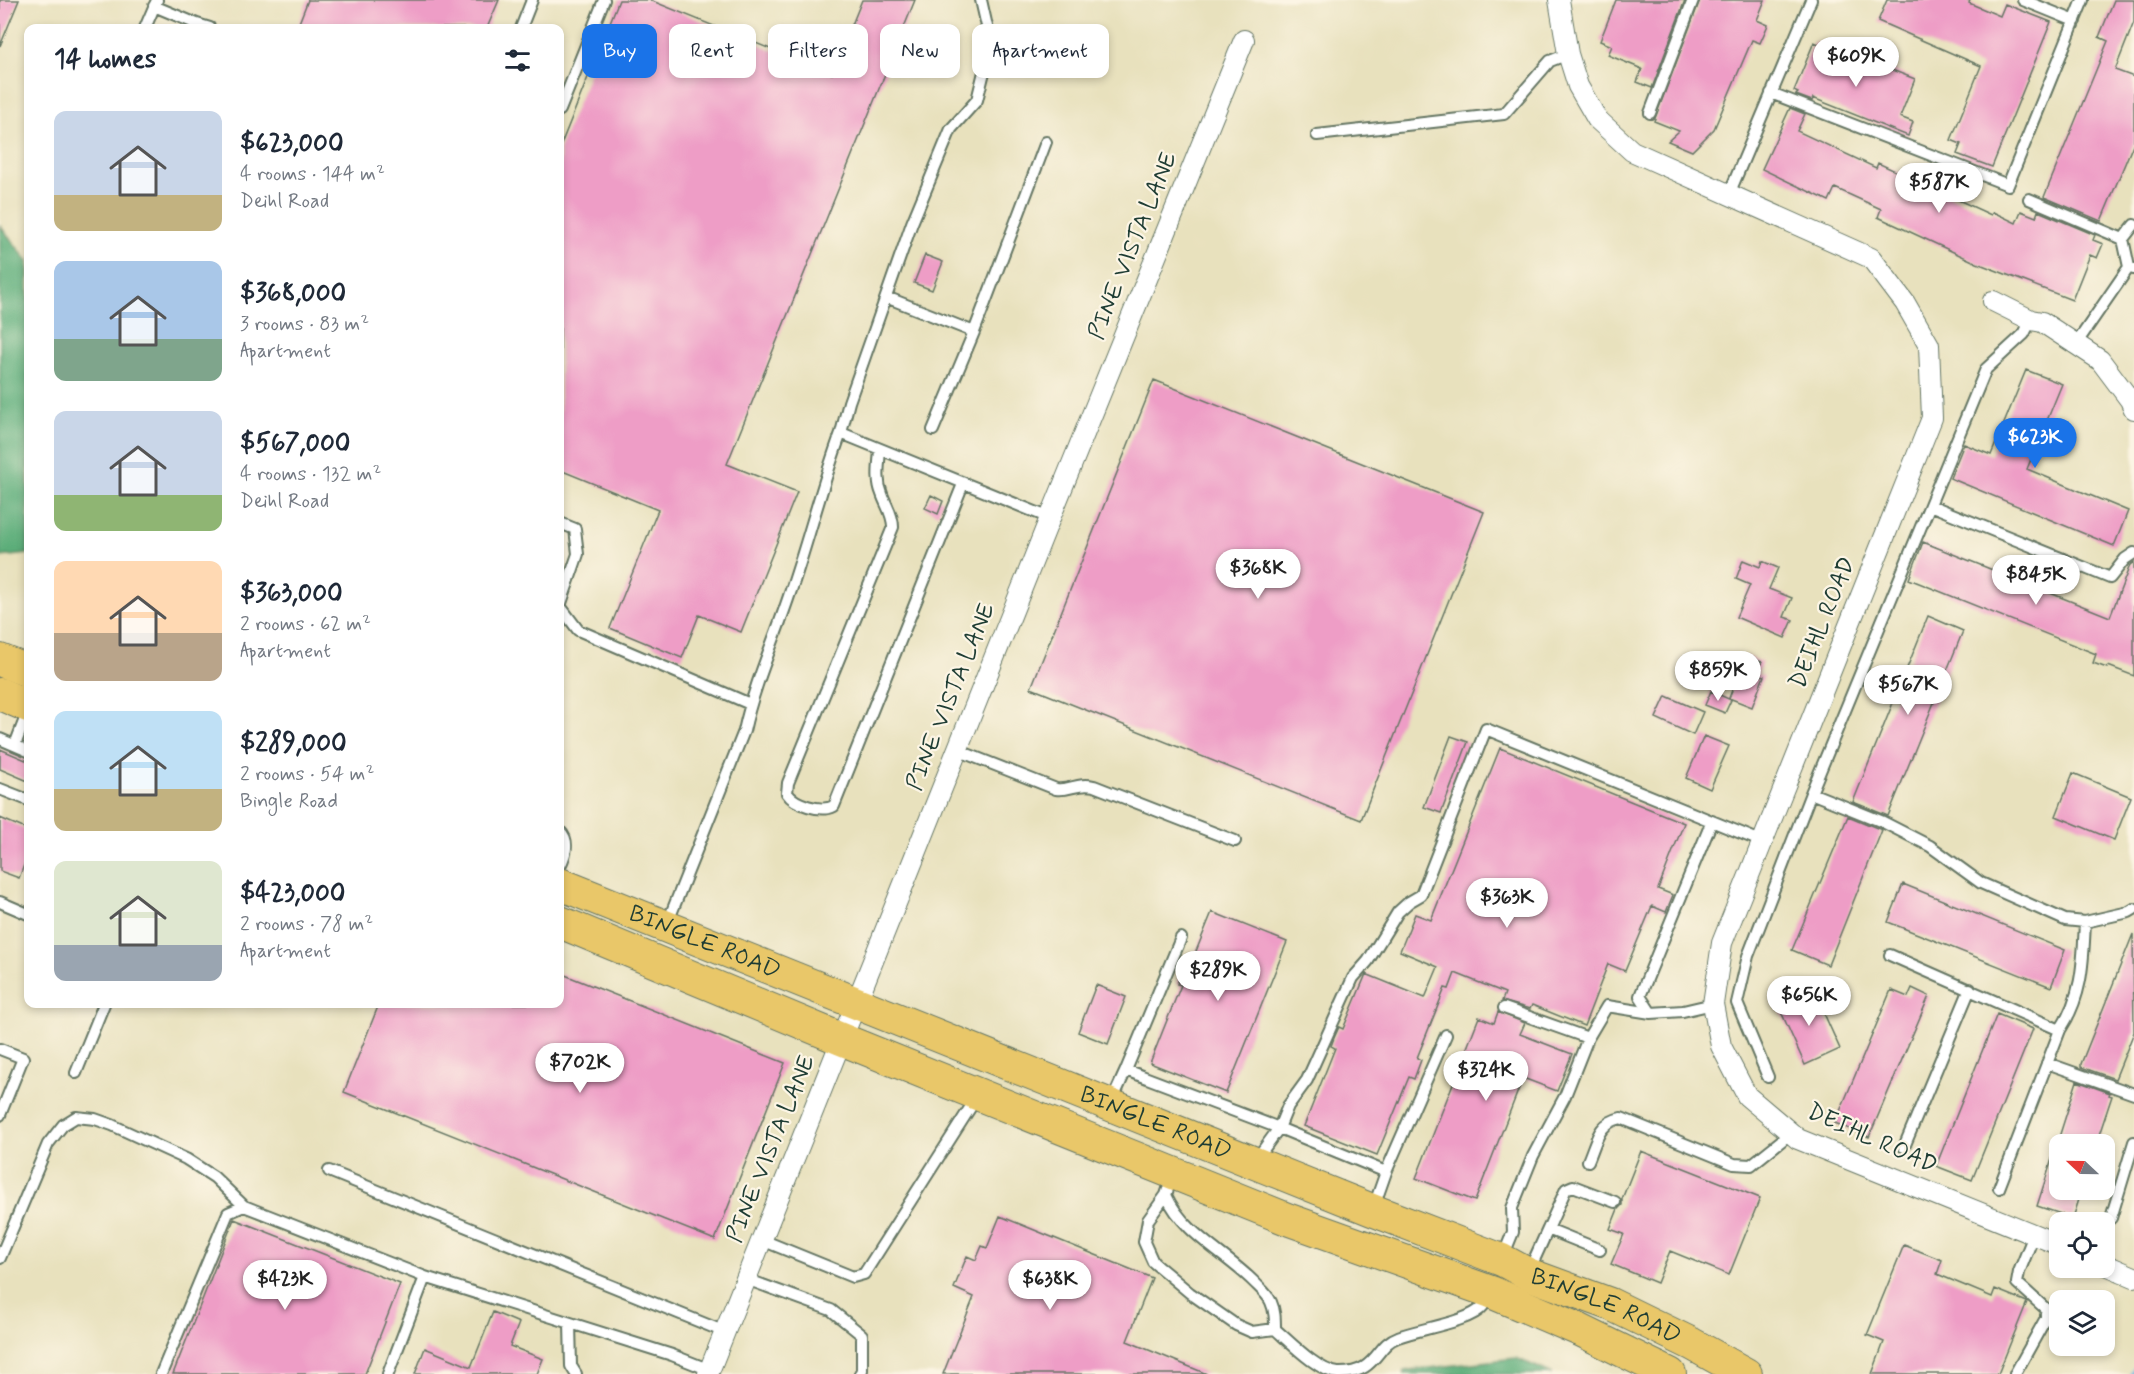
<!DOCTYPE html>
<html lang="en">
<head>
<meta charset="utf-8">
<style>
	body { margin:0; font-family:Mynerve,sans-serif; background:#f2f2f3; color:#1f2937; height:100vh; display:flex; flex-direction:column; font-size:22px; white-space:nowrap }
	* { box-sizing:border-box; margin:0 }
	p { font-size:20px; color:#747a83 }
	.icon { flex:none; width:33px; height:33px; fill:none; stroke:currentColor; stroke-width:2; stroke-linecap:round; stroke-linejoin:round }
	.map { position:relative; flex:1; overflow:hidden }
	.sheet { position:absolute; left:24px; top:24px; width:540px; height:984px; display:flex; flex-direction:column; background:#fff; border-radius:12px; box-shadow:0 3px 9px #0003 }
	.sheet>* { flex:none }
	.hud { position:absolute; left:582px; top:24px; width:570px; height:54px; display:flex; gap:12px }
	.needle { width:39px; rotate:292deg }
	.controls { position:absolute; left:2049px; top:1134px; display:grid; gap:12px }
	.controls a { display:grid; place-items:center; width:66px; height:66px; border-radius:12px; background:#fff; box-shadow:0 3px 9px #0003; font-size:30px }
	.price { position:absolute; translate:-50% -51px; padding:0 14px; border-radius:21px; background:#fff; color:#222; font-size:20px; line-height:39px; filter:drop-shadow(0 2px 3px #0008) }
	.price::after { content:''; position:absolute; left:50%; top:36px; width:18px; height:14px; margin-left:-9px; background:inherit; clip-path:polygon(0 0,100% 0,50% 100%) }
	.price.current { background:#1a73e8; color:#fff }
	ul { padding:0; list-style:none }
	li { display:flex; align-items:center; gap:18px; height:150px; padding:0 30px }
	li span { display:grid; place-items:center; flex:none; width:168px; height:120px; border-radius:12px; color:#555 }
	li>.icon { margin-inline-start:auto }
	span .icon { width:72px; height:72px; fill:#fffc; stroke-width:1 }
	li b { font-size:26px }
	h2 { display:flex; justify-content:space-between; align-items:center; height:72px; padding:0 30px; font-size:26px }
	.tag { padding:0 21px; border-radius:12px; background:#fff; box-shadow:0 3px 9px #0003; font-size:21px; line-height:54px }
	.tag.current { background:#1a73e8; color:#fff }
	.map>svg:first-child { display:block }
	.forest { fill:#5cad79; stroke:#3e7556; stroke-width:1.5 }
	.lines { fill:none; stroke-linecap:round; stroke-linejoin:round }
	.stream { stroke:#6ab1e1; stroke-width:5 }
	.building { fill:#ee9dc6 }
	.service-casing { stroke:#657664; stroke-width:14 }
	.minor-casing { stroke:#657664; stroke-width:22 }
	.primary-casing { stroke:#657664; stroke-width:34 }
	.service { stroke:#fff; stroke-width:10 }
	.minor { stroke:#fff; stroke-width:20 }
	.primary { stroke:#e9c769; stroke-width:32 }
	.labels { text-anchor:middle; dominant-baseline:central; stroke-width:4.5; stroke-linejoin:round; paint-order:stroke }
	.street-label { font-size:24px; fill:#1f3d34; stroke:#fcf5e5 }
</style>
</head>
<body>
<div class="map">
<svg width="2134" height="1374" viewBox="0 0 2134 1374">
	<rect width="100%" height="100%" fill="#fcf5e5"/>
	<filter id="ink" filterUnits="userSpaceOnUse"><feTurbulence type="fractalNoise" baseFrequency=".0167" numOctaves="2"/><feDisplacementMap in="SourceGraphic" scale="12" xChannelSelector="R" yChannelSelector="G"/><feConvolveMatrix kernelMatrix="1 2 1 2 8 2 1 2 1" color-interpolation-filters="sRGB"/></filter>
	<filter id="wash" filterUnits="userSpaceOnUse"><feTurbulence type="fractalNoise" baseFrequency=".008" numOctaves="4" result="noise"/><feDisplacementMap in="SourceGraphic" scale="24" xChannelSelector="R" yChannelSelector="G"/><feGaussianBlur stdDeviation="1.35" result="paint"/><feColorMatrix in="noise" values="0 0 0 0 0 0 0 0 0 0 0 0 0 0 0 0 0 1.4 0 .05"/><feComposite in="paint" operator="in"/></filter>
	<g filter="url(#wash)">
		<rect width="100%" height="100%" fill="#e8e1bd"/>
		<!-- forest -->
		<path class="forest" d="M 0,226 L 28,261 L 28,554 L 0,557 Z
			M 1516,1358 L 1553,1374 L 1403,1374 L 1404,1371 Z"/>
		<g class="lines">
			<!-- stream -->
			<path class="stream" d="M 2132,1374 L 2134,1370"/>
		</g>
		<g id="blocks">
			<!-- building -->
			<path class="building" d="M 0,0 L 19,0 L 0,46 Z
				M 308,0 L 499,0 L 487,28 L 297,28 Z
				M 619,0 L 650,0 L 832,74 L 862,0 L 915,0 L 727,464 L 797,492 L 741,632 L 699,615 L 682,658 L 610,628 L 658,510 L 560,470 L 560,147 Z
				M 1616,0 L 1685,0 L 1652,88 L 1637,82 L 1642,69 L 1608,55 L 1612,46 L 1600,41 Z
				M 1700,0 L 1765,0 L 1757,20 L 1768,25 L 1760,43 L 1752,40 L 1714,129 L 1692,151 L 1668,141 L 1679,131 L 1654,121 Z
				M 1887,0 L 1970,0 L 1969,3 L 2000,16 L 2005,4 L 2051,22 L 1992,167 L 1957,154 L 1961,144 L 1951,140 L 1981,66 L 1878,21 Z
				M 2114,0 L 2134,0 L 2134,22 L 2115,70 L 2134,77 L 2134,142 L 2101,221 L 2044,197 L 2108,41 L 2099,37 Z
				M 1814,42 L 1886,71 L 1887,68 L 1915,79 L 1900,117 L 1913,122 L 1908,136 L 1813,98 L 1812,101 L 1796,95 L 1798,93 L 1794,91 Z
				M 1790,108 L 1805,114 L 1797,131 L 1876,168 L 1878,163 L 1991,215 L 1993,212 L 2016,223 L 2021,211 L 2036,217 L 2038,211 L 2095,235 L 2093,240 L 2103,244 L 2097,258 L 2090,255 L 2072,300 L 1977,263 L 1878,217 L 1881,209 L 1835,188 L 1829,201 L 1762,169 Z
				M 925,255 L 943,262 L 932,290 L 914,283 Z
				M 2026,370 L 2062,384 L 2027,469 L 2128,511 L 2114,546 L 1950,478 L 1964,444 L 1991,455 Z
				M 1154,380 L 1484,512 L 1361,820 L 1031,688 Z
				M 931,495 L 943,501 L 938,514 L 925,508 Z
				M 1923,542 L 2110,617 L 2130,565 L 2134,562 L 2134,676 L 2108,666 L 2107,668 L 2093,663 L 2096,654 L 1909,579 Z
				M 1743,560 L 1760,567 L 1762,561 L 1778,568 L 1769,589 L 1792,598 L 1784,617 L 1793,620 L 1785,638 L 1736,617 L 1750,585 L 1736,579 Z
				M 1928,616 L 1963,631 L 1888,816 L 1853,802 Z
				M 1745,656 L 1762,662 L 1757,674 L 1764,676 L 1752,707 L 1729,698 Z
				M 1711,691 L 1731,700 L 1725,713 L 1705,705 Z
				M 1666,696 L 1703,712 L 1693,735 L 1656,718 Z
				M 1451,736 L 1468,742 L 1441,813 L 1424,807 Z
				M 1704,736 L 1729,746 L 1710,789 L 1686,778 Z
				M 1500,748 L 1684,823 L 1658,889 L 1673,895 L 1666,912 L 1652,906 L 1625,971 L 1608,964 L 1584,1026 L 1532,1005 L 1530,1009 L 1502,1001 L 1505,993 L 1455,973 L 1449,989 L 1445,988 L 1417,1058 L 1421,1060 L 1414,1079 L 1409,1077 L 1377,1155 L 1304,1126 L 1335,1048 L 1331,1046 L 1334,1038 L 1339,1027 L 1343,1029 L 1366,974 L 1425,998 L 1438,967 L 1400,951 L 1415,914 L 1431,920 Z
				M 0,749 L 28,761 L 28,781 L 0,769 Z
				M 2073,773 L 2131,797 L 2114,840 L 2056,816 Z
				M 1848,816 L 1882,830 L 1828,965 L 1792,950 Z
				M 0,818 L 28,830 L 28,855 L 19,878 L 0,871 Z
				M 1903,884 L 2065,950 L 2051,987 L 1888,922 Z
				M 1212,912 L 1287,942 L 1226,1093 L 1150,1063 L 1181,985 L 1177,984 L 1185,964 L 1190,966 Z
				M 2133,934 L 2134,1032 L 2115,1079 L 2081,1067 L 2081,1064 Z
				M 560,973 L 785,1063 L 715,1240 L 344,1092 L 379,1004 L 560,1004 Z
				M 1096,985 L 1126,997 L 1108,1044 L 1078,1032 Z
				M 1912,988 L 1929,996 L 1869,1137 L 1835,1123 L 1891,990 L 1908,997 Z
				M 1813,989 L 1840,1049 L 1805,1065 L 1778,1005 Z
				M 1498,1012 L 1525,1023 L 1520,1034 L 1572,1054 L 1557,1091 L 1523,1078 L 1475,1201 L 1416,1178 L 1479,1017 L 1494,1023 Z
				M 1997,1014 L 2033,1029 L 1972,1180 L 1936,1166 Z
				M 2077,1081 L 2110,1093 L 2109,1095 L 2112,1096 L 2096,1144 L 2060,1144 L 2060,1190 L 2082,1190 L 2073,1218 L 2037,1206 Z
				M 1641,1151 L 1760,1198 L 1729,1275 L 1670,1251 L 1657,1283 L 1611,1264 L 1624,1234 L 1610,1229 L 1618,1209 L 1622,1205 L 1622,1199 Z
				M 1000,1216 L 1152,1278 L 1127,1341 L 1207,1374 L 943,1374 L 974,1297 L 954,1288 L 967,1256 L 976,1260 L 982,1246 L 987,1248 Z
				M 234,1219 L 400,1284 L 365,1374 L 173,1374 Z
				M 1904,1245 L 1942,1260 L 1937,1274 L 1992,1297 L 1995,1289 L 2027,1302 L 1998,1374 L 1872,1374 L 1884,1342 L 1867,1335 Z
				M 493,1312 L 519,1323 L 510,1346 L 543,1359 L 537,1374 L 415,1374 L 425,1348 L 471,1367 Z"/>
		</g>
	</g>
	<g filter="url(#ink)">
		<use href="#blocks" fill-opacity="0" stroke="#657664" stroke-width="1.5"/>
		<g class="lines">
			<!-- service casing -->
			<g class="service-casing">
				<path id="service" d="M 2023,0 L 2075,21
					M 154,6 L 197,24 L 195,28
					M 197,24 L 210,28
					M 145,28 L 157,0
					M 521,28 L 532,0
					M 1771,93 L 2008,185 L 2083,0
					M 560,110 L 604,0
					M 1650,113 L 1693,0
					M 1317,135 L 1504,114 L 1550,61 L 1568,54
					M 1729,194 L 1811,0
					M 2029,199 L 2123,239
					M 2134,269 L 2129,267 L 2123,239 L 2134,225
					M 886,297 L 974,332 L 1046,142
					M 2076,344 L 2129,267
					M 933,430 L 974,332
					M 841,433 L 849,402 L 912,223 L 951,129 L 977,100 L 991,44 L 981,0
					M 880,450 C 879,465 876,480 882,494 C 886,506 893,514 893,527 L 788,783 L 787,793 C 794,804 821,813 834,806 L 963,484
					M 1930,505 L 2110,578 L 2125,559 L 2134,553
					M 560,523 L 575,529 L 578,554 L 560,606 L 578,630 L 750,704
					M 0,739 L 28,751
					M 15,745 L 28,711
					M 957,750 L 1056,789 C 1070,791 1078,782 1094,786 L 1235,841
					M 0,789 L 28,800
					M 1811,793 L 1986,369 L 2024,334 L 2031,320
					M 560,831 C 570,841 566,854 560,866
					M 0,902 L 28,914
					M 667,924 L 744,731 C 754,685 774,641 789,596 C 808,542 821,487 841,433 L 1050,518
					M 1181,938 L 1126,1070 L 1279,1128 L 1386,1172 L 1446,1035
					M 1890,955 L 2060,1030 C 2083,995 2083,962 2085,922
					M 1504,1008 L 1588,1038
					M 1651,1013 L 1640,996 L 1712,821
					M 0,1049 L 23,1058 L 0,1115
					M 2047,1063 L 2134,1094
					M 76,1073 L 104,1004
					M 1768,1077 L 1737,1003 L 1748,956 L 1811,793 L 1883,822 L 1930,846 L 1981,883 L 2065,920 L 2085,922 L 2129,912 L 2134,909
					M 1111,1103 L 1126,1070
					M 1904,1147 L 1970,989
					M 1255,1161 L 1279,1128 L 1288,1106 L 1307,1080 L 1353,978 L 1368,961 L 1398,912 L 1409,902 L 1421,895 L 1486,729 L 1763,842
					M 1588,1161 C 1597,1140 1598,1123 1621,1118 L 1734,1164 L 1751,1165 L 1791,1133
					M 329,1171 L 725,1332
					M 1173,1174 L 1166,1195 C 1184,1235 1226,1253 1256,1284 C 1261,1289 1268,1295 1271,1302 C 1275,1311 1275,1319 1275,1329 C 1291,1343 1318,1371 1338,1373 C 1378,1374 1375,1345 1398,1337 C 1418,1329 1471,1322 1483,1306 C 1486,1303 1488,1298 1490,1294
					M 1999,1188 L 2060,1030
					M 1166,1195 L 1148,1220 L 1144,1242 L 1153,1262 L 1190,1293 L 1236,1325 L 1252,1332 L 1275,1329
					M 1373,1209 L 1386,1172
					M 2111,1218 L 2134,1142
					M 1548,1229 L 1566,1189 L 1573,1186 L 1615,1202
					M 762,1240 L 853,1277 L 864,1274 L 977,1097
					M 0,1258 L 48,1144 L 63,1125 L 76,1117 L 95,1119 L 112,1125 L 186,1159 L 214,1177 L 244,1206
					M 1502,1259 L 1513,1232 L 1512,1208 L 1533,1156 L 1565,1096 L 1588,1038 L 1607,1006 L 1651,1013 L 1683,1011 L 1713,1004
					M 1529,1271 L 1548,1229 L 1600,1250
					M 746,1279 L 831,1310 L 862,1335 L 862,1370 L 860,1374
					M 570,1323 L 571,1366 L 576,1374
					M 161,1374 L 228,1213 L 244,1206 L 425,1277 L 672,1355 L 710,1370
					M 388,1374 L 425,1277
					M 2015,1374 L 2046,1318 L 2046,1309 L 2017,1283 L 2019,1272 L 2034,1235"/>
			</g>
			<!-- minor casing -->
			<g class="minor-casing">
				<path id="minor" d="M 1559,0 L 1568,54 L 1578,86 L 1597,119 L 1632,151 L 1871,258 L 1905,303 L 1929,345 L 1932,418 L 1722,943 L 1713,1004 L 1721,1046 L 1747,1096 L 1798,1139 L 2060,1245
					M 1993,301 L 2031,320 L 2042,322 L 2100,360 L 2130,400 L 2134,409
					M 2104,1264 L 2134,1277
					M 708,1374 L 1050,518 L 1244,40"/>
			</g>
			<!-- primary casing -->
			<g class="primary-casing">
				<g id="primary">
					<path d="M 0,660 L 28,671"/>
					<path d="M 0,694 L 28,706"/>
					<path id="s1" d="M 560,884 L 1372,1210 L 1502,1260 L 1528,1274 L 1610,1304 L 1692,1344 L 1746,1374"/>
					<path d="M 560,922 L 841,1039 L 1287,1219 L 1491,1292 L 1580,1330 L 1670,1374"/>
				</g>
			</g>
			<!-- service -->
			<use href="#service" class="service"/>
			<!-- minor -->
			<use href="#minor" class="minor"/>
			<!-- primary -->
			<use href="#primary" class="primary"/>
		</g>
	</g>
	<g class="labels">
		<!-- street labels -->
		<g class="street-label">
			<text transform="translate(1133 246) rotate(-68)">PINE VISTA LANE</text>
			<text transform="translate(1823 623) rotate(-68)">DEIHL ROAD</text>
			<text transform="translate(951 697) rotate(-68)">PINE VISTA LANE</text>
			<text stroke="none"><textPath href="#s1" startOffset="156">BINGLE ROAD</textPath></text>
			<text stroke="none"><textPath href="#s1" startOffset="642">BINGLE ROAD</textPath></text>
			<text transform="translate(1872 1139) rotate(24)">DEIHL ROAD</text>
			<text transform="translate(771 1149) rotate(-68)">PINE VISTA LANE</text>
			<text stroke="none"><textPath href="#s1" startOffset="1128">BINGLE ROAD</textPath></text>
		</g>
	</g>
</svg>
<div class="controls">
<a><svg class="needle" viewBox="-14 -14 28 28"><path d="M0-13l5 13h-10z" fill="#e53935"/><path d="M0 13l5-13h-10z" fill="#747a83"/></svg></a>
<a><svg class="icon" aria-label="locate" viewBox="0 0 24 24"><circle cx="12" cy="12" r="6"/><path d="M12 2v4M12 18v4M2 12h4M18 12h4"/></svg></a>
<a><svg class="icon" aria-label="layers" viewBox="0 0 24 24"><path d="M12 4l9 5-9 5-9-5zM3 14l9 5 9-5"/></svg></a>
</div>
<b class="price" style="left:1856px;top:88px">$609K</b>
<b class="price" style="left:1939px;top:214px">$587K</b>
<b class="price current" style="left:2035px;top:469px">$623K</b>
<b class="price" style="left:1258px;top:600px">$368K</b>
<b class="price" style="left:2036px;top:606px">$845K</b>
<b class="price" style="left:1718px;top:702px">$859K</b>
<b class="price" style="left:1908px;top:716px">$567K</b>
<b class="price" style="left:1507px;top:929px">$363K</b>
<b class="price" style="left:1218px;top:1002px">$289K</b>
<b class="price" style="left:1809px;top:1027px">$656K</b>
<b class="price" style="left:580px;top:1094px">$702K</b>
<b class="price" style="left:1486px;top:1102px">$324K</b>
<b class="price" style="left:285px;top:1311px">$423K</b>
<b class="price" style="left:1050px;top:1311px">$638K</b>
<div class="hud">
<a class="tag current">Buy</a>
<a class="tag">Rent</a>
<a class="tag">Filters</a>
<a class="tag">New</a>
<a class="tag">Apartment</a>
</div>
<section class="sheet">
<h2>14 homes<svg class="icon" aria-label="filters" viewBox="0 0 24 24"><path d="M4 7h16M4 17h16"/><circle cx="9" cy="7" r="2"/><circle cx="15" cy="17" r="2"/></svg></h2>
<ul>
<li><span style="background:linear-gradient(#c9d6e8 70%,#c2b280 0)"><svg class="icon" aria-label="home" viewBox="0 0 24 24"><path d="M3 11l9-7 9 7M6 9v11h12V9"/></svg></span><div><b>$623,000</b><p>4 rooms · 144 m²</p><p>Deihl Road</p></div></li>
<li><span style="background:linear-gradient(#a9c7e8 65%,#7fa58c 0)"><svg class="icon" aria-label="home" viewBox="0 0 24 24"><path d="M3 11l9-7 9 7M6 9v11h12V9"/></svg></span><div><b>$368,000</b><p>3 rooms · 83 m²</p><p>Apartment</p></div></li>
<li><span style="background:linear-gradient(#c9d6e8 70%,#8fb573 0)"><svg class="icon" aria-label="home" viewBox="0 0 24 24"><path d="M3 11l9-7 9 7M6 9v11h12V9"/></svg></span><div><b>$567,000</b><p>4 rooms · 132 m²</p><p>Deihl Road</p></div></li>
<li><span style="background:linear-gradient(#ffd9b3 60%,#b9a48a 0)"><svg class="icon" aria-label="home" viewBox="0 0 24 24"><path d="M3 11l9-7 9 7M6 9v11h12V9"/></svg></span><div><b>$363,000</b><p>2 rooms · 62 m²</p><p>Apartment</p></div></li>
<li><span style="background:linear-gradient(#bfe0f5 65%,#c2b280 0)"><svg class="icon" aria-label="home" viewBox="0 0 24 24"><path d="M3 11l9-7 9 7M6 9v11h12V9"/></svg></span><div><b>$289,000</b><p>2 rooms · 54 m²</p><p>Bingle Road</p></div></li>
<li><span style="background:linear-gradient(#dfe7d0 70%,#9aa5b1 0)"><svg class="icon" aria-label="home" viewBox="0 0 24 24"><path d="M3 11l9-7 9 7M6 9v11h12V9"/></svg></span><div><b>$423,000</b><p>2 rooms · 78 m²</p><p>Apartment</p></div></li>
</ul>
</section>
</div>
</body>
</html>
